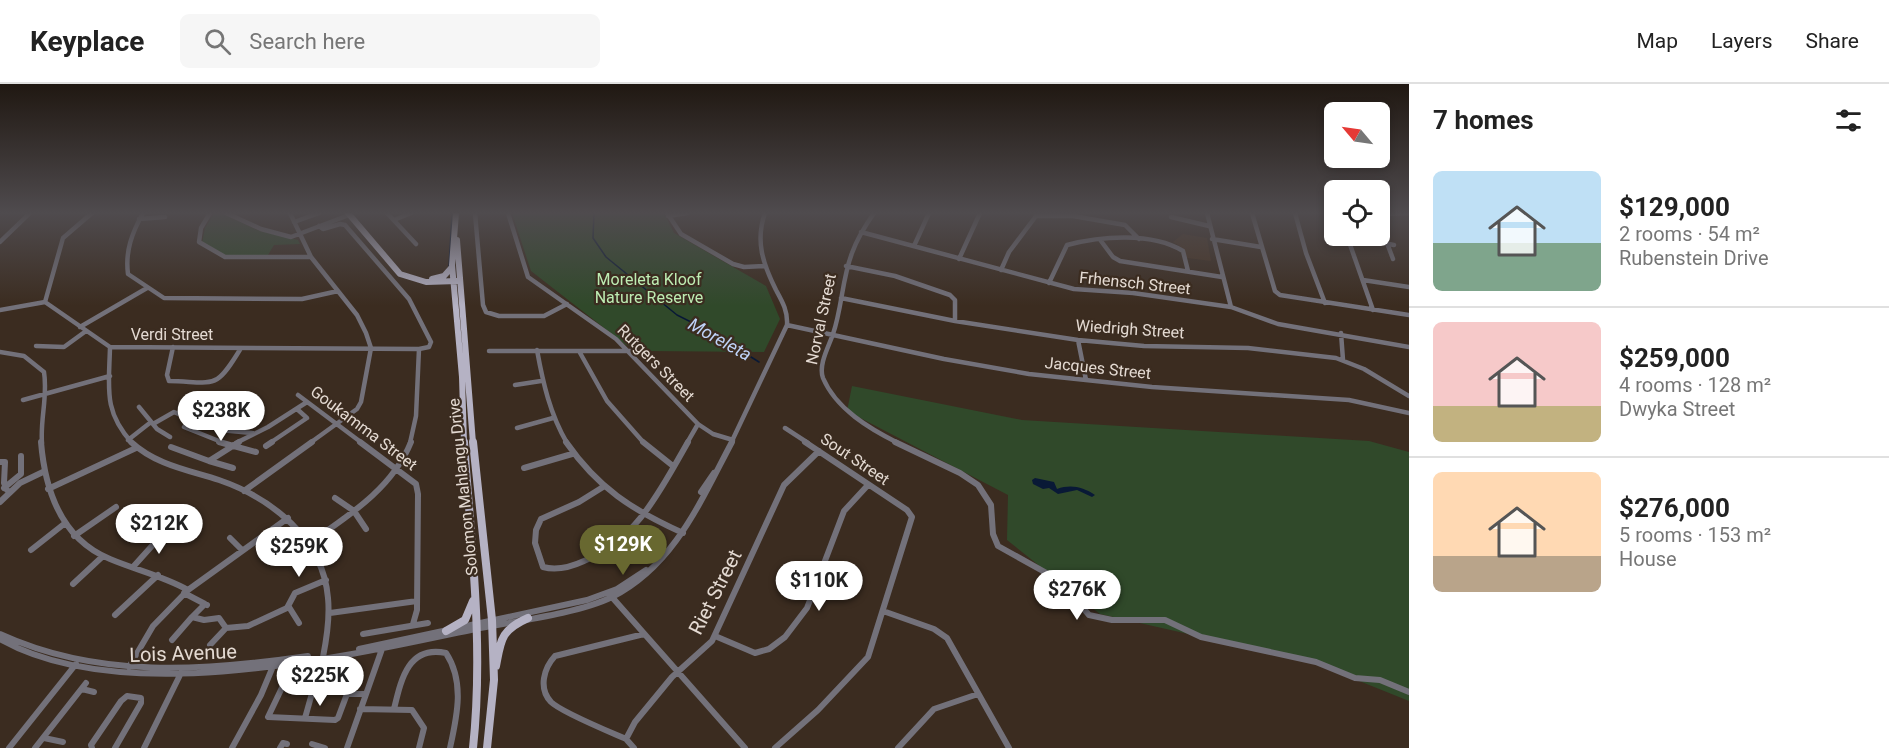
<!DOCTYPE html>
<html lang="en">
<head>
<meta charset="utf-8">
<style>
	body { margin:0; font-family:Roboto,sans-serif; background:#f6f6f6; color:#222; height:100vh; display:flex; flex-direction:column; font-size:22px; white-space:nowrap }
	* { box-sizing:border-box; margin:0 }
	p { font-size:20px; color:#767676 }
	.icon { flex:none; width:33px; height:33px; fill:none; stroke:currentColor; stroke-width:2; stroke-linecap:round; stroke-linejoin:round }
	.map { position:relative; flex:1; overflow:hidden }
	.side { display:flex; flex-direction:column; background:#fff; width:480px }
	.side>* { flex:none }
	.needle { width:39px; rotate:299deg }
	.fabs { position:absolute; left:1324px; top:18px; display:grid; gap:12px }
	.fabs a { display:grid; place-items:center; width:66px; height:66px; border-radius:9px; background:#fff; box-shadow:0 3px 9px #0003; font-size:30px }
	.price { position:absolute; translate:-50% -51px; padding:0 14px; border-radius:21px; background:#fff; color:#222; font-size:20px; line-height:39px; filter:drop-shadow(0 2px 3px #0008) }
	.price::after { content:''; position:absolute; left:50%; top:36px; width:18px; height:14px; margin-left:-9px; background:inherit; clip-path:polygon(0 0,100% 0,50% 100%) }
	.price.selected { background:#686830; color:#fff }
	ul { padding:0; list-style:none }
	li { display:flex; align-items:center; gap:18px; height:150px; padding:0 24px }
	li+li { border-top:2px solid #e0e0e0 }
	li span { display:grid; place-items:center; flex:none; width:168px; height:120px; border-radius:9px; color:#555 }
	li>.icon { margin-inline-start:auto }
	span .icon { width:72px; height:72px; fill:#fffc; stroke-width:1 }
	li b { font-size:26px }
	h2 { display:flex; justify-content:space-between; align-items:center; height:72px; padding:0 24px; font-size:26px }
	header { display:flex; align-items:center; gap:36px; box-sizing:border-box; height:84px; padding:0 30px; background:#fff; border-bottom:2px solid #e0e0e0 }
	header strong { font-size:28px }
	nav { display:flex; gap:33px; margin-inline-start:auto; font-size:21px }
	.search { width:420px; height:54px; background:#f6f6f6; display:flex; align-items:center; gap:15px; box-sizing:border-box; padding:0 21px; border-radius:9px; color:#767676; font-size:22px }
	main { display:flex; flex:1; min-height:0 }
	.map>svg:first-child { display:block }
	.built { fill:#483322 }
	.green { fill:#30492a }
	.water { fill:#091936 }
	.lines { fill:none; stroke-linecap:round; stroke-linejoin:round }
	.stream { stroke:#091936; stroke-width:1.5 }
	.minor-far1 { stroke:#73717a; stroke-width:4.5 }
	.minor { stroke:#73717a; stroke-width:6 }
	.major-far1 { stroke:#b5b2c4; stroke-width:6 }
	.major { stroke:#b5b2c4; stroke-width:8 }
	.labels { text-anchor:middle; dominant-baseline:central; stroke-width:4.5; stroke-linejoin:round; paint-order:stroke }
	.park-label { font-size:16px; fill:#bdecb2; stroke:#3b2c20 }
	.street-label { font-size:16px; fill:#e4dad2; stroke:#3b2c20 }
	.water-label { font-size:18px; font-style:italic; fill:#bfd3f8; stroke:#3b2c20 }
	.near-street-label { font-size:20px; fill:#e4dad2; stroke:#3b2c20 }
</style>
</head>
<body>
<header>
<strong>Keyplace</strong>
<div class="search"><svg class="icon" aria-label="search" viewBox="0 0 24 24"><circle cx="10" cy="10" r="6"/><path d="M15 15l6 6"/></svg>Search here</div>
<nav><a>Map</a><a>Layers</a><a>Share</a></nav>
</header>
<main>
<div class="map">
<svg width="1409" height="664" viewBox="0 0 1409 664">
	<rect width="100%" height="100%" fill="#3b2c20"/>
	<!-- built -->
	<path class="built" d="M 1183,150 L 1207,154 L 1211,177 L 1187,174 L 1181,163 L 1173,158 Z"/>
	<!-- green -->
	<path class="green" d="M 221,129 L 257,146 L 298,156 L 300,160 L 274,161 L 268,171 L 222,171 L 202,159 L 205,144 L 214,130 Z
		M 512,129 L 664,129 L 674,149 L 766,202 L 780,235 L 764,268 L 645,267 L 626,261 L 531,187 Z
		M 852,302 L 1022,336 L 1369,357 L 1409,368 L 1409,617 L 1312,578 L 1100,530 L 1007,456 L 1008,411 L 847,327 Z"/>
	<!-- water -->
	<path class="water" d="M 1035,394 L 1054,398 L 1057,405 C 1071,400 1083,403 1095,411 L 1092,413 L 1077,406 L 1058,410 L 1049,404 L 1043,405 L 1033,400 L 1032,396 Z"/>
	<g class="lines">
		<!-- stream -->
		<path class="stream" d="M 594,129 L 593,154 L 606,173 L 677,231 L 711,248 L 759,278
			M 449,183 L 452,129"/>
		<!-- minor-far1 -->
		<path class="minor-far1" d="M 143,129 C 132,149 125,167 128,190 L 164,214 L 302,215 L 338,207
			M 210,129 L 201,144 L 199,158 L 225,173 L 311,173
			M 226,129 L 261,145 L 291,153 L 349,131
			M 290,129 L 311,173 L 357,231 L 366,249 L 371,264 L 361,318 L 357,325 L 310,359
			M 387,129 L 416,160
			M 475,129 L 483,221 L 486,228 L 499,232 L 544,232 L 567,220
			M 508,129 L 528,193 L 616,255 L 698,340 L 713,350 L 733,356
			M 667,129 L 681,150 L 733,180 L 744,183 L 765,182
			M 874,129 C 865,142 857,155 852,169 C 842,195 842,224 833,250 C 829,262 818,281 823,294 C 836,325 870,345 898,359
			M 1207,129 L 1231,223
			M 1252,129 L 1275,207 L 1280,211 L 1409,231
			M 1295,129 L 1306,169 L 1325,219
			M 1380,130 L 1409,129
			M 668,132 L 687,129
			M 1171,133 L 1209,142
			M 139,135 L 165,133
			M 394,136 L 411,129
			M 294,138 L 319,129
			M 861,148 L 1074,205 L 1133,209 L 1231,223 L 1278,240 L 1409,263
			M 1347,152 L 1373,226
			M 1350,152 L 1394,161
			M 1212,155 L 1261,163
			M 1101,157 L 1113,173 L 1120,177 L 1222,193
			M 0,158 L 30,129
			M 1387,159 L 1393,175
			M 914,162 L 929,129
			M 959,175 L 980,129
			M 846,182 L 895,192 L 950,211 L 955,216 L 955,237
			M 1001,186 L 1009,168 L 1036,132 L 1073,132 L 1125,141 L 1139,155
			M 1363,196 L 1409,203
			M 1049,199 L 1067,161 C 1101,152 1152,148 1183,167 L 1188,187
			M 841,214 L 955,237 L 1078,256 L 1144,262 L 1248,264 L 1336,274 L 1364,285 L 1409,312
			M 45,218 L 110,263 L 419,265 L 429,263 L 431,258 L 409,215 L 345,141 L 340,140 L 323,145 L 319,142
			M 45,218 L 63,154 L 92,129
			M 0,226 L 45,218
			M 787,241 L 944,275 L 1029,290 L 1152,303 L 1349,316 L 1409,329
			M 80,243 L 147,204
			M 1341,249 L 1343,276
			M 1078,256 L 1086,296
			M 36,262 L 64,263 L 86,247
			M 110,263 C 109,304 103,327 132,359
			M 173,263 L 167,291 L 169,297 C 216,298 215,307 241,264
			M 537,266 C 543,299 550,330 567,359
			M 489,267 L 637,267
			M 579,267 L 607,317 L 644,359
			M 0,268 L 24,272 L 44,288 C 48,312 40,335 42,359
			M 515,301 L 541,297
			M 298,311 L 362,359
			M 23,316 L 110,292
			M 139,323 L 157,345 L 170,353
			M 194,334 L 220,346 L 252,349
			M 153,340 L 174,328 L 183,332
			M 184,343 L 224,359
			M 517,344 L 553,334
			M 785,344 L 808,359
			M 128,356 L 151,338
			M 236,359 L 268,343 L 307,318
			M 270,359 L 307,334 L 297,325
			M 410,359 L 416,332 L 419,265
			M 687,359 L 698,340
			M 731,359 L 787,241 C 788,227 782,217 776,206 C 763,180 755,157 765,129"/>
		<!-- minor -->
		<path class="minor" d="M 41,358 C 45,406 61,455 110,475 C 136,486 163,492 188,506
			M 131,358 C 156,381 188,386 219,396 C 271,414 323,454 328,514 C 330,534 327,553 323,573
			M 219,358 L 256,368
			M 360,358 L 416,400 L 418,410 L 417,526 L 413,540
			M 566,358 C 598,404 632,426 683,449
			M 643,358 L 673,382
			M 895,358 L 960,389 L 978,401 L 991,421 L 993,450 L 998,462 L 1059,496 L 1089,531 L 1112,536 L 1165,536 L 1201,553 L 1316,578 L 1355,594 L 1380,596 L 1409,608
			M 266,362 L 272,358
			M 171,363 L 209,377 L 239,358
			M 209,377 L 233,384
			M 0,378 L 5,378 L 4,399 L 7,406
			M 524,384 L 572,370
			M 603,403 L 579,418 L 541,435 L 536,446 L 535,459 L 543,483 C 557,487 571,483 584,477 C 637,456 661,405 688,358
			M 4,404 L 21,390 L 21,372
			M 48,405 L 136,364
			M 244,407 L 312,358
			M 701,408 L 714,389
			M 335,414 L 354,427 L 366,445
			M 0,418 L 20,399 L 45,387
			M 74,452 L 116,423
			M 230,454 L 242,466
			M 308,460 C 348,432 392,405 411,358
			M 31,466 L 64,440
			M 133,483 L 168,444
			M 73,500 L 103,472
			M 184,509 L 207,521
			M 611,512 L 745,664
			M 289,523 L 299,539
			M 883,527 L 934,545 L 947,554 L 1009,664
			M 330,529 L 417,517
			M 115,531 L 158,491
			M 192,533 L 205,520
			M 0,550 C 98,595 204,587 308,572
			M 363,550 L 428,539
			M 715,552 L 755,569 L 769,565 L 785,553 L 807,524 L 844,427 L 868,401
			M 0,555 C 123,625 347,572 480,544 C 517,537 580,529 612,513 C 675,481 701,416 732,358
			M 172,556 L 192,533 L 204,536 L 219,534 L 226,544
			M 210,561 L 226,544 L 248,542 L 287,524 L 295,509 L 326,496
			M 359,565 L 587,516 L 617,505 L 646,486
			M 129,583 L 153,542 L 188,506 L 288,434
			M 288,591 L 268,633 L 335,636 L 338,634 L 347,610 L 365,610
			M 82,605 L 94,608
			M 360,625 L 412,626 L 424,644 L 419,664
			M 394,625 C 401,596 408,561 446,569 C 465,598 457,632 450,664
			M 305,634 L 318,588 L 353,583 L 347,610
			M 44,654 L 63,658
			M 626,655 L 635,638 L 672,593 L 712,557 L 784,401 L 819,367
			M 312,660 L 325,664
			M 9,664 L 76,580
			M 35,664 L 86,599
			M 92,664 L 91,661 L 121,617 L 127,612 L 141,614 L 141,619 L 115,664
			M 144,664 L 181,589
			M 232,664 L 261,611 L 274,580
			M 280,664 L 283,659 L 287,660
			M 347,664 L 382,565
			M 634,664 L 626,655 C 610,648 561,628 551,618 C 538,604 544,584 555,572 L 644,550
			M 775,664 L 818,626 L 868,573 L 912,433 L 907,426 L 805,358
			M 898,664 L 934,625 L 978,610"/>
		<!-- major-far1 -->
		<path class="major-far1" d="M 348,129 L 400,190 L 426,198 L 457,197
			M 456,129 L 452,181 L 462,293 L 464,359
			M 457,156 L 473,359
			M 432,195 L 444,192 L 452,183"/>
		<!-- major -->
		<path class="major" d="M 464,358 C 471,459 484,562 473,664
			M 473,358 L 492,536 L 494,596 L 487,664
			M 446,547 L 465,536 L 473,517
			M 496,582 C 501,555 501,546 528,534"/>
	</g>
	<!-- sky -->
	<linearGradient id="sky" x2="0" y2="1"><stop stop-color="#201812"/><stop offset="0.58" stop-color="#4f4b4e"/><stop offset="1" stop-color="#4f4b4e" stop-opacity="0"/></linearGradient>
	<rect width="1409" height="222" fill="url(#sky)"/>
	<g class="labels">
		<!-- park labels -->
		<g class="park-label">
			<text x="649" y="195">Moreleta Kloof<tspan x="649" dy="18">Nature Reserve</tspan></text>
		</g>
		<!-- street labels -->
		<g class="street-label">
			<text transform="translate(1135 199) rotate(6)">Frhensch Street</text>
			<text transform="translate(821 235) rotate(-78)">Norval Street</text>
			<text transform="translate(1130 245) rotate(4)">Wiedrigh Street</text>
			<text x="172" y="250">Verdi Street</text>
			<text transform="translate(656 279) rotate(45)">Rutgers Street</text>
			<text transform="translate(1098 284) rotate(6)">Jacques Street</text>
			<text transform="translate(364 344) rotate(37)">Goukamma Street</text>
			<text transform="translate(855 375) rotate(34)">Sout Street</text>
			<text transform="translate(463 403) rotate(-96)">Solomon Mahlangu Drive</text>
		</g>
		<!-- water labels -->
		<g class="water-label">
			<text transform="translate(720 255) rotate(29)">Moreleta</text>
		</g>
		<!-- near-street labels -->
		<g class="near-street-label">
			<text transform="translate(715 508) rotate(-63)">Riet Street</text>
			<text transform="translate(183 569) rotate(-2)">Lois Avenue</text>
		</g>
	</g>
</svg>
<div class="fabs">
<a><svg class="needle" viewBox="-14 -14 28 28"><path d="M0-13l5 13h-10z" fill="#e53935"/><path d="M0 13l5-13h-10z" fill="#767676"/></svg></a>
<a><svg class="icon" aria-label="locate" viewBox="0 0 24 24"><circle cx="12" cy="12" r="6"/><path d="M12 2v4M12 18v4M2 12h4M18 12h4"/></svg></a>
</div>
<b class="price" style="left:221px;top:358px">$238K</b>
<b class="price" style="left:159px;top:471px">$212K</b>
<b class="price selected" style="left:623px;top:492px">$129K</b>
<b class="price" style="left:299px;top:494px">$259K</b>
<b class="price" style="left:819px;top:528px">$110K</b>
<b class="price" style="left:1077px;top:537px">$276K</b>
<b class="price" style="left:320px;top:623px">$225K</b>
</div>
<section class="side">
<h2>7 homes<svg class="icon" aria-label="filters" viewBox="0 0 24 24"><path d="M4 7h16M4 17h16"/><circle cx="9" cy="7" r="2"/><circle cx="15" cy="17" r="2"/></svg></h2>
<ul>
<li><span style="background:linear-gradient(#bfe0f5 60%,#7fa58c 0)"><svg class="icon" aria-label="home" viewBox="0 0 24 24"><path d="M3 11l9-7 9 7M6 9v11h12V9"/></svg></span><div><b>$129,000</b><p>2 rooms · 54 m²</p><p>Rubenstein Drive</p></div></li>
<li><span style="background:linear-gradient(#f6c9c9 70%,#c2b280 0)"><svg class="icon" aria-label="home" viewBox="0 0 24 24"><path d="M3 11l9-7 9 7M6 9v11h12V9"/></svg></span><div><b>$259,000</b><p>4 rooms · 128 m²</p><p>Dwyka Street</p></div></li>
<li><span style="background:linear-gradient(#ffd9b3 70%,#b9a48a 0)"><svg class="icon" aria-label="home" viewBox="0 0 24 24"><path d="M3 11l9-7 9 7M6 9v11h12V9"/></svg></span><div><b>$276,000</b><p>5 rooms · 153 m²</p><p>House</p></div></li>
</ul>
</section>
</main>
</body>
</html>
